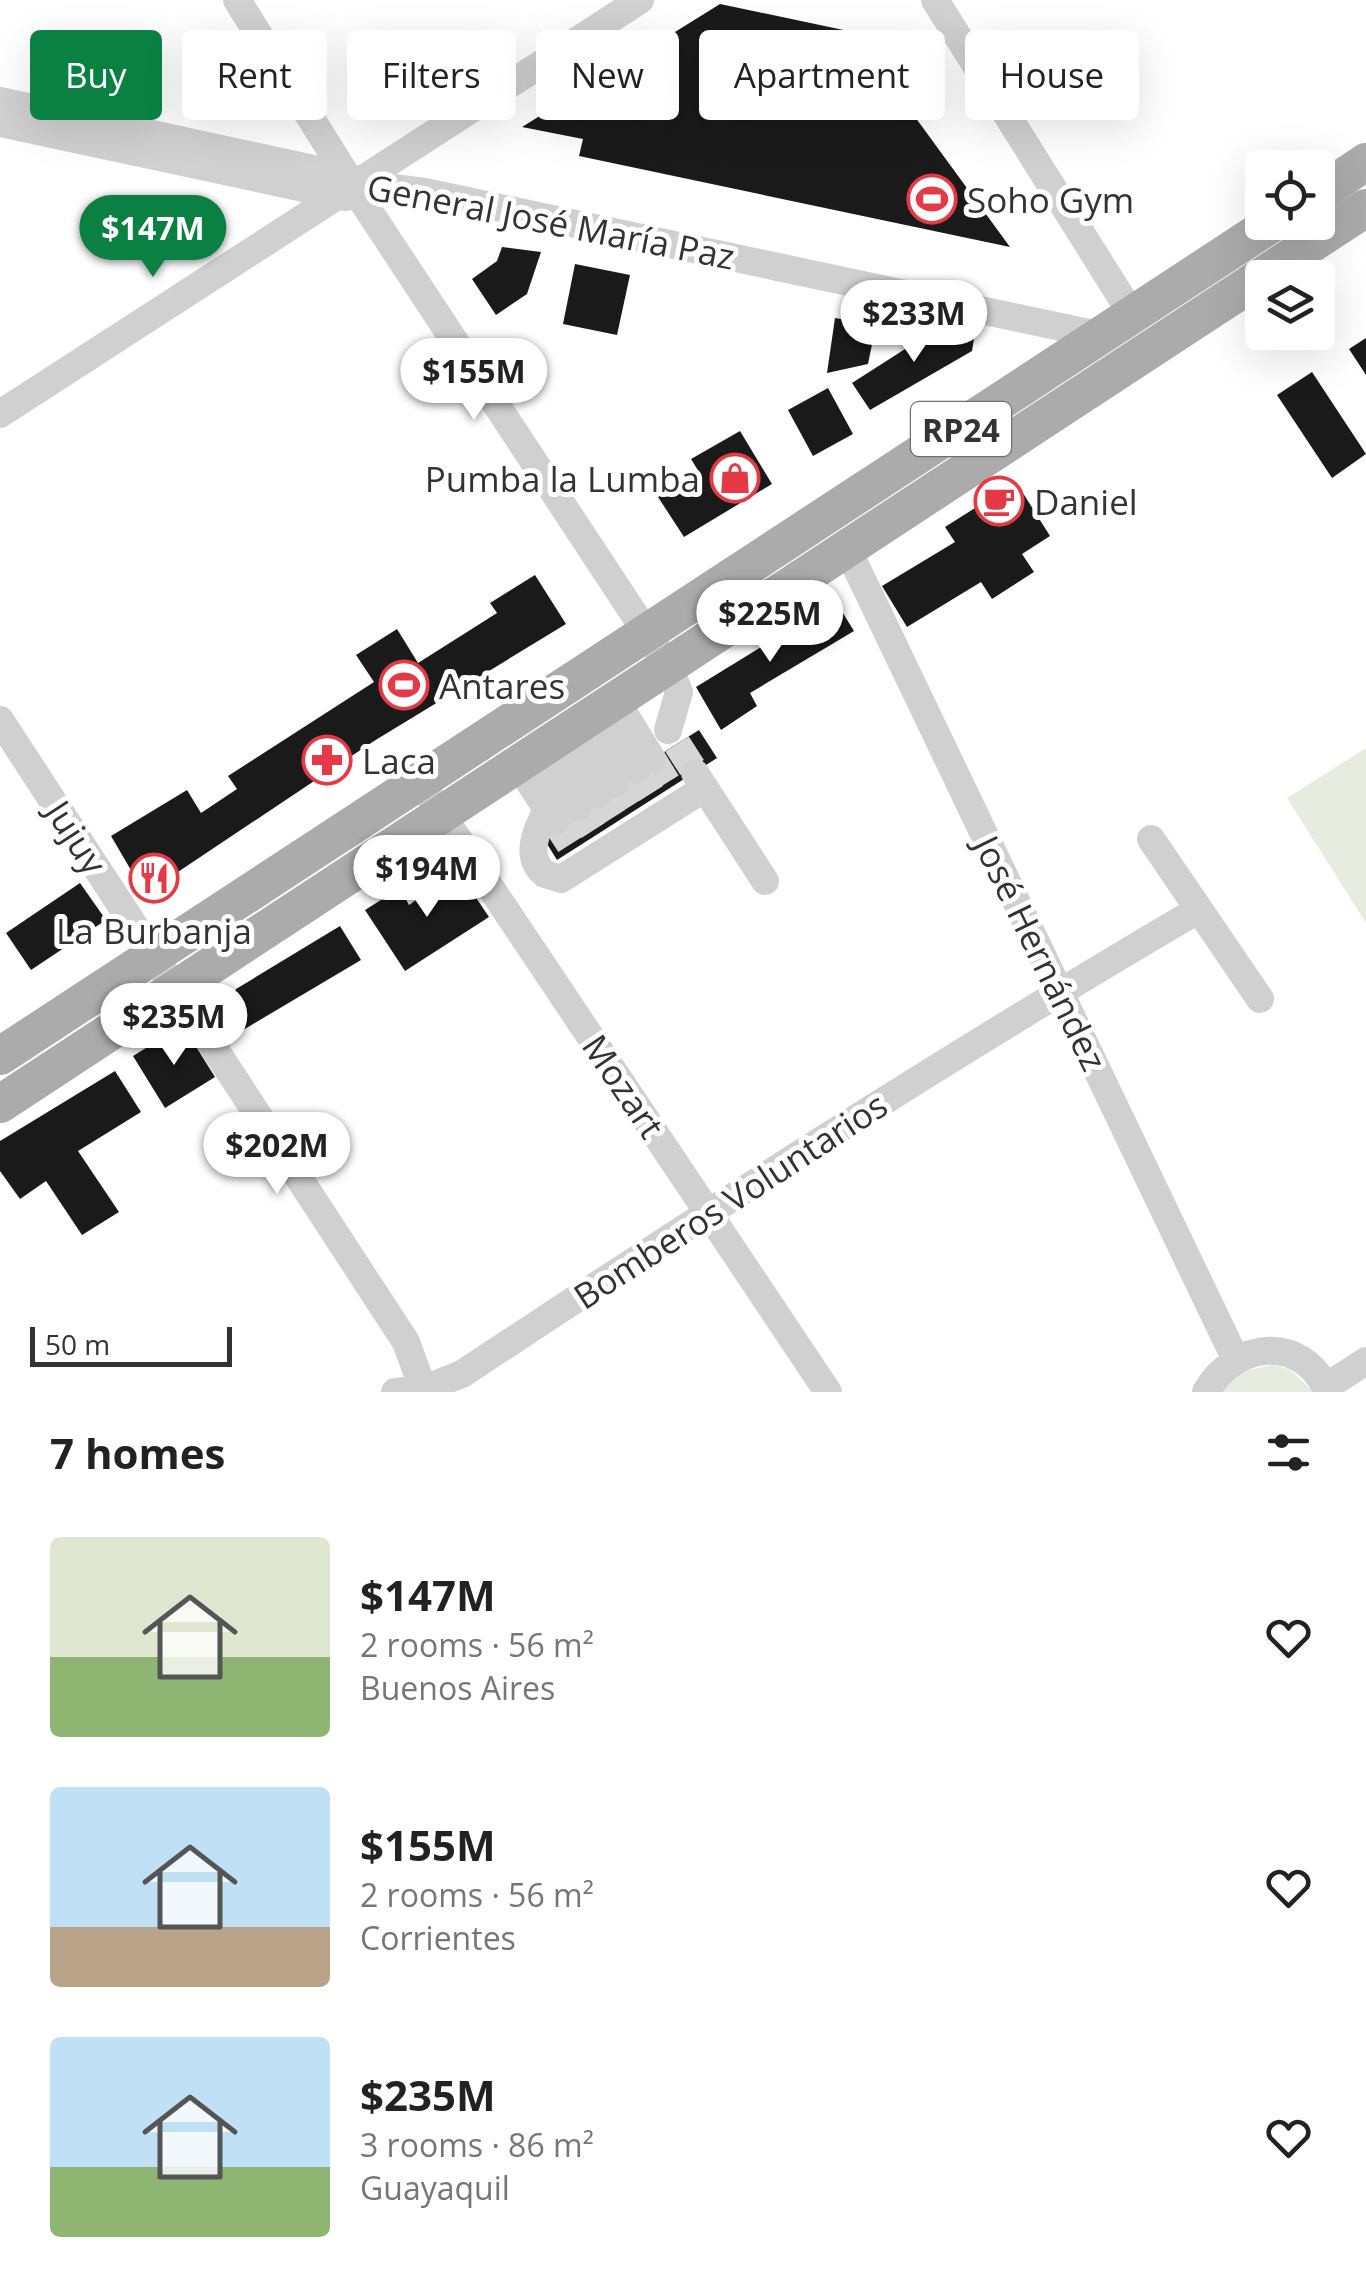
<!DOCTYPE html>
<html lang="en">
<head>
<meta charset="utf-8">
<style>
	body { margin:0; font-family:"Open Sans",sans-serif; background:#f2f2f2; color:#222; height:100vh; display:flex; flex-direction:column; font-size:38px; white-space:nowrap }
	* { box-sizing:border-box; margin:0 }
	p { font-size:32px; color:#767676 }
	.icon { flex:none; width:55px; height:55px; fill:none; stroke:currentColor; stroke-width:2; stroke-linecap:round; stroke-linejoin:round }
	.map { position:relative; height:1392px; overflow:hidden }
	.panel { display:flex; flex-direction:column; background:#fff; flex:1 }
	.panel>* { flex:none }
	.hud { position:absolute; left:30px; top:30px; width:1308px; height:90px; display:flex; gap:20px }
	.controls { position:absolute; left:1245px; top:150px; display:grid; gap:20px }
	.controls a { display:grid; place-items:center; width:90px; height:90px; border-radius:10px; background:#fff; box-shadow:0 10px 40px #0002; font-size:50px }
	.scale { position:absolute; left:30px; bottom:25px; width:202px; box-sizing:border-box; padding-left:10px; border:5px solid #333; border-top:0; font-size:28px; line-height:35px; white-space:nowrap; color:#333; -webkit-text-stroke:8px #fff; paint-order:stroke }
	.price { position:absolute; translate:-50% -85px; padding:0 22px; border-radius:35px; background:#fff; color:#222; font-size:32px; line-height:65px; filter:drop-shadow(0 2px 5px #0008) }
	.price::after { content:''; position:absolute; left:50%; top:60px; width:30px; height:22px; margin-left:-15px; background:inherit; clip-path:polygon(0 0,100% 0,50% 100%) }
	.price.selected { background:#0b8043; color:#fff }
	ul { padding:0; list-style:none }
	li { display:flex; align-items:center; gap:30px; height:250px; padding:0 50px }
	li span { display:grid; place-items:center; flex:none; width:280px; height:200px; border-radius:10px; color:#555 }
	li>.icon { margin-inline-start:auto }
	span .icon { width:120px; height:120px; fill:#fffc; stroke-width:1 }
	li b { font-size:42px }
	h2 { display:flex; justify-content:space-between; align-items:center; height:120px; padding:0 50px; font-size:42px }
	.chip { padding:0 35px; border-radius:10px; background:#fff; box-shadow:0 10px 40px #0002; font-size:35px; line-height:90px }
	.chip.selected { background:#0b8043; color:#fff }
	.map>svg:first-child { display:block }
	.green { fill:#e6ecdf }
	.building { fill:#1a1a1a }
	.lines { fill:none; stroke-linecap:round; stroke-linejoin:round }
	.minor-tunnel { stroke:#d6d6d6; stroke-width:28; stroke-dasharray:28 14; stroke-linecap:butt }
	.minor { stroke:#d0d0d0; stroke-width:28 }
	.major { stroke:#ababab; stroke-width:38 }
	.labels { text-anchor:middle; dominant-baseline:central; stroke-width:10; stroke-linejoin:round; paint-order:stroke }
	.shield { fill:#fff; stroke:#707070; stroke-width:2.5 }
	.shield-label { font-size:32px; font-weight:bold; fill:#333 }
	.poi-label { font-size:35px; fill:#333; stroke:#fff; text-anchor:start }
	.street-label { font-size:35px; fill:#333; stroke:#fff }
</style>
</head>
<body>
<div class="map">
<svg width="1366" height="1392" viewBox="0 0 1366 1392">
	<rect width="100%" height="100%" fill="#fff"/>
	<!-- green -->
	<path class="green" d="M 1366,748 L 1366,923 L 1287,798 Z
		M 1272,1365 L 1289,1369 L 1314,1392 L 1221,1392 L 1239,1372 Z"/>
	<!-- building -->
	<path class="building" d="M 720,4 L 853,32 L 1010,247 L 579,156 L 583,139 L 522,127 Z
		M 502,247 L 541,252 L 527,294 L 496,315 L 472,279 L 497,261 Z
		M 575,264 L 630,275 L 617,335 L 563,324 Z
		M 835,318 L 876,325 L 868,364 L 827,373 Z
		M 941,326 L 975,332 L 972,351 L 870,410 L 852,383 Z
		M 1366,338 L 1366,375 L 1349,349 Z
		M 1312,372 L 1366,454 L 1332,478 L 1277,395 Z
		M 828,388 L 853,434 L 813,456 L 788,410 Z
		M 740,431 L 772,484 L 684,537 L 658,497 L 699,472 L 691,459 Z
		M 1016,482 L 1050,536 L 1022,554 L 1034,572 L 992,599 L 981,582 L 907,627 L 882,586 L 955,542 L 945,527 Z
		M 535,575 L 566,624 L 374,741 L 145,894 L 111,836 L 187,790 L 201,813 L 237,789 L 228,776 L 374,682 L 356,655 L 397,629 L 418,663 L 497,613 L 490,603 Z
		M 825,608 L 841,610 L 854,631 L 750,693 L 757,706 L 721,730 L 696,687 Z
		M 699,730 L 717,758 L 557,860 L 539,831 Z
		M 458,871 L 489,917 L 405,971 L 365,910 L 400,888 L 409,905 Z
		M 80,883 L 106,920 L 31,970 L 6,933 Z
		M 340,926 L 361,960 L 243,1030 L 228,1008 L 236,989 Z
		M 170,1033 L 190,1037 L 215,1077 L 165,1108 L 133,1056 Z
		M 115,1071 L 141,1112 L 78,1151 L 119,1212 L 82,1235 L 46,1181 L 20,1199 L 0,1171 L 0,1141 Z"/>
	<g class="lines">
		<!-- minor-tunnel -->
		<path class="minor-tunnel" d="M 677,744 L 695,772
			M 652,759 L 670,788
			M 636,770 L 654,798
			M 615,783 L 633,811
			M 598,794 L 616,822
			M 578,807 L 596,835
			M 555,821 L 573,849"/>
		<!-- minor -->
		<path class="minor" d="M 237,0 L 363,202 L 669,667 L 679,692 L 668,730
			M 935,0 L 1133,316
			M 0,101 L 318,170 L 354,183 L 425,192 L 1103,336
			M 0,123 L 346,197
			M 0,414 L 640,0
			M 847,548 L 1235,1358
			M 616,701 L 652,759
			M 599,712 L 636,770
			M 0,720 L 406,1342 L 424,1392
			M 577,726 L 615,783
			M 561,737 L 598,794
			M 541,749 L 578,807
			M 518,765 L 555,821
			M 695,773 L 765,881
			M 420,782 L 828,1392
			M 547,810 C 536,830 524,857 545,874 L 561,879 L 705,788
			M 1151,839 L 1260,999
			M 1326,1387 L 1366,1361
			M 395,1392 L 424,1389 L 462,1374 C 704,1214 947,1057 1198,910
			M 1206,1392 C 1235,1341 1302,1333 1328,1392"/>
		<!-- major -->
		<path class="major" d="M 1318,194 L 1366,162
			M 0,1056 L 1274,222
			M 0,1104 L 1366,208"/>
	</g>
	<!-- icons -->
	<defs>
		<g id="stadium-ring" transform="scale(2.5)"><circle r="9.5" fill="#fff" stroke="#e63946" stroke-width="1.5"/><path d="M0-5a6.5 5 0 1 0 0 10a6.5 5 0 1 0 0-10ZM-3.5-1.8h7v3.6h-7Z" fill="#e63946"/></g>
		<g id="shop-ring" transform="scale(2.5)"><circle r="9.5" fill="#fff" stroke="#e63946" stroke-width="1.5"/><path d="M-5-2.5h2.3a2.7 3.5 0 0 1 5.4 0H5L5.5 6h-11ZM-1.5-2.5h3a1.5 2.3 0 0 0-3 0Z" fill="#e63946"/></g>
		<g id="cafe-ring" transform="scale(2.5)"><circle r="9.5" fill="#fff" stroke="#e63946" stroke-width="1.5"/><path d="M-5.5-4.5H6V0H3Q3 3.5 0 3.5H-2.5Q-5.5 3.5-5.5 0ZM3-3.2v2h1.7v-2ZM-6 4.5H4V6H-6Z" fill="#e63946"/></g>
		<g id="pharmacy-ring" transform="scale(2.5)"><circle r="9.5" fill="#fff" stroke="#e63946" stroke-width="1.5"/><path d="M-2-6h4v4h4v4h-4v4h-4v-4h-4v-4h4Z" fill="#e63946"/></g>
		<g id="restaurant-ring" transform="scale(2.5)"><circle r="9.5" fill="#fff" stroke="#e63946" stroke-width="1.5"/><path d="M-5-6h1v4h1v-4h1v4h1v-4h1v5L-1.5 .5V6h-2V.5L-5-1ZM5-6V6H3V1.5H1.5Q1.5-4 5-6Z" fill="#e63946"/></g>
	</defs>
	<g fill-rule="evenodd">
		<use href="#stadium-ring" x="932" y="199"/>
		<use href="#shop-ring" x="735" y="478"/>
		<use href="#cafe-ring" x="999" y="501"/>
		<use href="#stadium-ring" x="404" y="685"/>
		<use href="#pharmacy-ring" x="327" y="760"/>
		<use href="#restaurant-ring" x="154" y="878"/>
	</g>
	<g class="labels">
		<!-- shield labels -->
		<rect class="shield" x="911" y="402" width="100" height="54" rx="8"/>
		<g class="shield-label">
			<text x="961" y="429">RP24</text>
		</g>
		<!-- poi labels -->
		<g class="poi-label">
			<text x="967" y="199">Soho Gym</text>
			<text x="700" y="478" text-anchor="end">Pumba la Lumba</text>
			<text x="1034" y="501">Daniel</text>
			<text x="439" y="685">Antares</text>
			<text x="362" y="760">Laca</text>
			<text x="154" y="930" text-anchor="middle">La Burbanja</text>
		</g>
		<!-- street labels -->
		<g class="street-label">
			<text transform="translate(551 221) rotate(11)">General José María Paz</text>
			<text transform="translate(77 837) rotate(57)">Jujuy</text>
			<text transform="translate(1041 953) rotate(64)">José Hernández</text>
			<text transform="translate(624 1086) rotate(56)">Mozart</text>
			<text transform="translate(730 1200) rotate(-33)">Bomberos Voluntarios</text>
		</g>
	</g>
</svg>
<div class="controls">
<a><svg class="icon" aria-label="locate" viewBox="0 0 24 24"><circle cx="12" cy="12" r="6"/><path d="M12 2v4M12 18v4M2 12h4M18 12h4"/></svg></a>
<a><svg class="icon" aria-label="layers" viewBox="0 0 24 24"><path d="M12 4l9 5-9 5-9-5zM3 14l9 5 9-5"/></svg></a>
</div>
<div class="scale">50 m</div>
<b class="price selected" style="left:153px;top:280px">$147M</b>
<b class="price" style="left:914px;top:365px">$233M</b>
<b class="price" style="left:474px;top:423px">$155M</b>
<b class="price" style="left:770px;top:665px">$225M</b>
<b class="price" style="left:427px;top:920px">$194M</b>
<b class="price" style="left:174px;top:1068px">$235M</b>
<b class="price" style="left:277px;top:1197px">$202M</b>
<div class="hud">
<a class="chip selected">Buy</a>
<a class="chip">Rent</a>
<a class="chip">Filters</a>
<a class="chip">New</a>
<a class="chip">Apartment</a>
<a class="chip">House</a>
</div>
</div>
<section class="panel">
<h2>7 homes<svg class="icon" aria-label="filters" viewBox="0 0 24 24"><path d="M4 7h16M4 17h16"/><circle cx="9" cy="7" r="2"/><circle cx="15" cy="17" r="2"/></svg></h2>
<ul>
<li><span style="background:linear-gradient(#dfe7d0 60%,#8fb573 0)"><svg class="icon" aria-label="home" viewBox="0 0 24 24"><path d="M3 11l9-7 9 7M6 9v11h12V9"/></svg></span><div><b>$147M</b><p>2 rooms · 56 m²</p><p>Buenos Aires</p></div><svg class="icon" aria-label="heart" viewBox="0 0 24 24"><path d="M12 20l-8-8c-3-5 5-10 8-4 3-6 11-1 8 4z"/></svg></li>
<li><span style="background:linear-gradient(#bfe0f5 70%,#b9a48a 0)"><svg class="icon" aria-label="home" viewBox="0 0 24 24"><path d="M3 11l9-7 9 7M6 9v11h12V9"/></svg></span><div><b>$155M</b><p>2 rooms · 56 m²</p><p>Corrientes</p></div><svg class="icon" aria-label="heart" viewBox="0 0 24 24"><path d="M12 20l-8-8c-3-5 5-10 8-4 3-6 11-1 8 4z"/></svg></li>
<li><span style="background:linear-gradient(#bfe0f5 65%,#8fb573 0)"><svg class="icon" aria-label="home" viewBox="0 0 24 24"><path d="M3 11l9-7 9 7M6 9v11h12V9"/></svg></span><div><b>$235M</b><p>3 rooms · 86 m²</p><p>Guayaquil</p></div><svg class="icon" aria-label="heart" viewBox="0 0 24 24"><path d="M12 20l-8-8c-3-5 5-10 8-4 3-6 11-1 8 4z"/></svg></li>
</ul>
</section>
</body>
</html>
